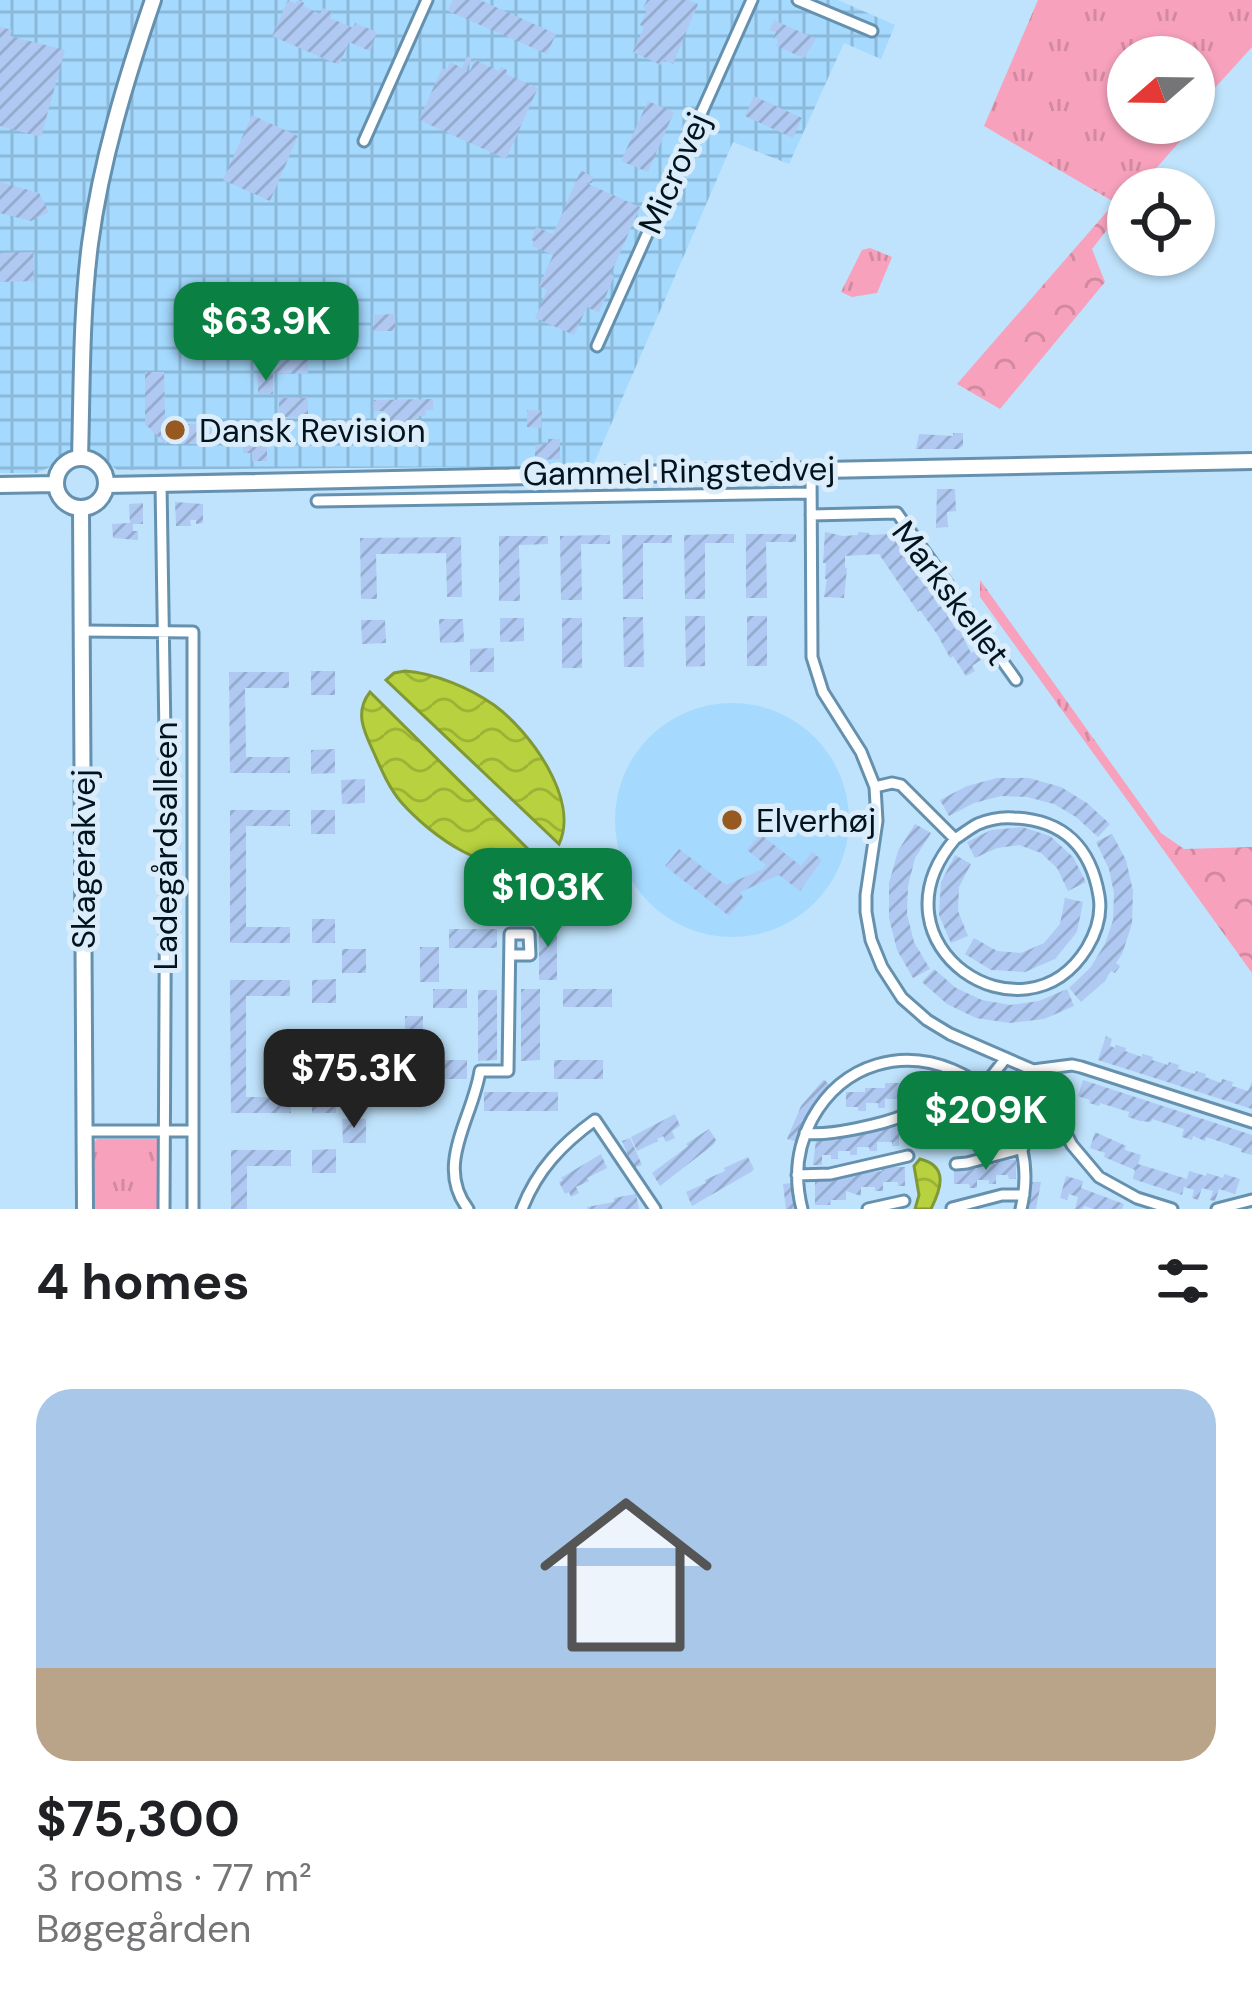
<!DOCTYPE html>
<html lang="en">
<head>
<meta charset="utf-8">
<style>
	body { margin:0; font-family:"DM Sans",sans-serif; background:#f2f2f2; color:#202124; height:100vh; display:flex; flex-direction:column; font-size:45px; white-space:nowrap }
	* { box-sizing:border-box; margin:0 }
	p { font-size:39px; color:#757577 }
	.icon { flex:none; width:66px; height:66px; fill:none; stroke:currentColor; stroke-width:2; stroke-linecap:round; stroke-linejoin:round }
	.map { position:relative; height:1209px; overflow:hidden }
	.side { display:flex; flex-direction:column; background:#fff; flex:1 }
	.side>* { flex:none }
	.needle { width:78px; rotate:250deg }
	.controls { position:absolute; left:1107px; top:36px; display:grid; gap:24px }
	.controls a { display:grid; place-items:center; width:108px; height:108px; border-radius:50%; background:#fff; box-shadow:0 3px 9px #0004; font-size:60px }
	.price { position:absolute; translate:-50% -102px; padding:0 27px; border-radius:24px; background:#0b8043; color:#fff; font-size:39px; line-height:78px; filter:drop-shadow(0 3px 6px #0008) }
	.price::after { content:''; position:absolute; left:50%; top:72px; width:36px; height:27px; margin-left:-18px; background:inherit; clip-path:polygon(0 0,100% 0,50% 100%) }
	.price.on { background:#222; color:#fff }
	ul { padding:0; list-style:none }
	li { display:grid; align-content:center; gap:24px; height:636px; padding:0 36px }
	li span { display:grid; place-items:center; height:372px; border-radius:36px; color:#555 }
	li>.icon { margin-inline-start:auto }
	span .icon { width:216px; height:216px; fill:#fffc; stroke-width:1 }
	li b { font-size:51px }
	h2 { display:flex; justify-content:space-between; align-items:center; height:144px; padding:0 36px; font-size:51px }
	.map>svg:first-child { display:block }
	.built { fill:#a5d9fe }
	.industrial { fill:url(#industrial-grid) }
	.grass { fill:url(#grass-tufts); fill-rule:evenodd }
	.forest { fill:url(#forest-crowns) }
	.water { fill:url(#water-waves); stroke:#819934; stroke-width:3 }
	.building { fill:url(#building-hatch) }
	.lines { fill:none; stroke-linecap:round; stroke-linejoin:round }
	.street-casing { stroke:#6691ae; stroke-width:15 }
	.secondary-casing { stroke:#6691ae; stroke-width:20 }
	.street { stroke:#fff; stroke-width:9 }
	.secondary { stroke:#fff; stroke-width:14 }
	.poi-dot { fill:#97591f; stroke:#dbedfa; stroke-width:4.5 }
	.labels { text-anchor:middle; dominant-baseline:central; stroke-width:10; stroke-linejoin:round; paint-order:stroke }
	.street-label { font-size:33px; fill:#03131d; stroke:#dbedfa }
	.poi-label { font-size:33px; fill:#03131d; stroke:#dbedfa; text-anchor:start }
</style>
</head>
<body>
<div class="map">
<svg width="1252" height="1209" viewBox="0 0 1252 1209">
	<defs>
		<pattern id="industrial-grid" width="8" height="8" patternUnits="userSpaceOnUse" patternTransform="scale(3)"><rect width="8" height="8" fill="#a5d9fe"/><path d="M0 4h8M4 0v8" fill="none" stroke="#8cb9d9"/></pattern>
		<pattern id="grass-tufts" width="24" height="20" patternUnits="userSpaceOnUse" patternTransform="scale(3)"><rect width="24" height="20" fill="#f7a1bc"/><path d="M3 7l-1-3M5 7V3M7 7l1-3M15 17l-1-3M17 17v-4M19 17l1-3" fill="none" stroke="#d28aa1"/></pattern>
		<pattern id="forest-crowns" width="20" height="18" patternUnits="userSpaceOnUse" patternTransform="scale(3)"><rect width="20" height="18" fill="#f7a1bc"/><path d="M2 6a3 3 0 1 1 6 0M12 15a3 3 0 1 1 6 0" fill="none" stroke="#d28aa1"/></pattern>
		<pattern id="water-waves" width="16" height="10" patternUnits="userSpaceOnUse" patternTransform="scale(3)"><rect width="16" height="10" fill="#b7d23e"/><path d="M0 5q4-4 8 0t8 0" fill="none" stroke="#9cb336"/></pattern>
		<pattern id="building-hatch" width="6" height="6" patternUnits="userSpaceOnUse" patternTransform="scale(3)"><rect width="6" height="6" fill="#afc9f2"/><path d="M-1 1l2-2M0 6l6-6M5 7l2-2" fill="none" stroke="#95accf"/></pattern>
	</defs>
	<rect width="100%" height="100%" fill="#bfe3fc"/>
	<!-- built -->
	<path class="built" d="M615 820a117 117 0 1 1 234 0a117 117 0 1 1-234 0Z"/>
	<!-- industrial -->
	<path class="industrial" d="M 0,0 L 838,0 L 895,25 L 881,59 L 844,43 L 789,164 L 733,142 L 593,466 L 117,470 L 93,452 L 70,451 L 48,468 L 37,473 L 0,473 Z"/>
	<!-- grass -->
	<path class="grass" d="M 1038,0 L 1252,0 L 1252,47 L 1204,100 L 1210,107 L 1145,181 L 1137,177 L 1114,202 L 984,126 ZM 1128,57 L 1194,57 L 1194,123 L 1128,123 Z
		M 870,248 L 892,257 L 877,293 L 852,297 L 841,292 L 862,250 Z
		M 980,580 L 1161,833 L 1154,837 L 980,597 Z
		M 97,1139 L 160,1139 L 160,1209 L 94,1209 L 92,1145 Z"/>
	<!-- forest -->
	<path class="forest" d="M 1137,177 L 1145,181 L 1139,189 L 1128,189 L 1128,203 L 1092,249 L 1105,282 L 1000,409 L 957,384 Z
		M 1161,833 L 1184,849 L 1252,847 L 1252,973 L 1154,837 Z"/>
	<!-- water -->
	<path class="water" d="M 405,671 C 434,673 470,688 494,705 C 530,731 580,800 559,844 L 386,680 L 394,673 Z
		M 370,692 L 539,860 C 494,883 430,835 401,802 C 389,788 381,769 374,753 C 364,732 354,712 370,692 Z
		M 920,1159 C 949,1166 941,1189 931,1209 L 915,1209 L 919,1195 L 914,1166 Z"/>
	<!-- building -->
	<path class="building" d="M 288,0 L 295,3 L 299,0 L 304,3 L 303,6 L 320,14 L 323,8 L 333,13 L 330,18 L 353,28 L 355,23 L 377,32 L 370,51 L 349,42 L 339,65 L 272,36 Z
		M 453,0 L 480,0 L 556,34 L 547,54 L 448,11 Z
		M 647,0 L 688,0 L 698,4 L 673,64 L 664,60 L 661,65 L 633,52 L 644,27 L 640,25 L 647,10 L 643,8 Z
		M 774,20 L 816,39 L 804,58 L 776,46 L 779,40 L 773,38 L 776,32 L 769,30 Z
		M 0,27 L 12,30 L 10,36 L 65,50 L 41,137 L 0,126 Z
		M 467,56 L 472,58 L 466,70 L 470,71 L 475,60 L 499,71 L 501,67 L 507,70 L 506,74 L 538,88 L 506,159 L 419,120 L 442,68 L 447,70 L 450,62 L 462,68 Z
		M 754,96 L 802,118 L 793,138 L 745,116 Z
		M 648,101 L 674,112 L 648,172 L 621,161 Z
		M 252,115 L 298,136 L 270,201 L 223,180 Z
		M 581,170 L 594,178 L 592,183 L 586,183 L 640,207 L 611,274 L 614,276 L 599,313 L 587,307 L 574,335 L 535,318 L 547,290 L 539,286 L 553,255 L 532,246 L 534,241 L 531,240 L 536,227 L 553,234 Z
		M 0,182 L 39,193 L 49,212 L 31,221 L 0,213 Z
		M 33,252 L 34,281 L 0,282 L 0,253 Z
		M 395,314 L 395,331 L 373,331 L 373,315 Z
		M 271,358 L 308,358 L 308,374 L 271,373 Z
		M 145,372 L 164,372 L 165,415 L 174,424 L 209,424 L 209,444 L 166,444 L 145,424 Z
		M 258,374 L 273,374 L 273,394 L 258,394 Z
		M 279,398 L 308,398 L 308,417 L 279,417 Z
		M 433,399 L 433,410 L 426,410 L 426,415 L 416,417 L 419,434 L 380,442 L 377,423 L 388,421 L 386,411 L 374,411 L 374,400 Z
		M 527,410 L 542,411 L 541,428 L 527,427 Z
		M 243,423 L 267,423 L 267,434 L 243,434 Z
		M 953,433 L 963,433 L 963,446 L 958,449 L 916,449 L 919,434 L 953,436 Z
		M 548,439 L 560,439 L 560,459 L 535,460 L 535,445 L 548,444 Z
		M 243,443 L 267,443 L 267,461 L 252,461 L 252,453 L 243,453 Z
		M 937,489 L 955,489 L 956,511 L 947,512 L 948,527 L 936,528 Z
		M 175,502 L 203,504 L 203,523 L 196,524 L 196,520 L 190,520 L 191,526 L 176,526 Z
		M 143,503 L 143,524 L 133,524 L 133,531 L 138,531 L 138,540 L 113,538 L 112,524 L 130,523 L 129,504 Z
		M 825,532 L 843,536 L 858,535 L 858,532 L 869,533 L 869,535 L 889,534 L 889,536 L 893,537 L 923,584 L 926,582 L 939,607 L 942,606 L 956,630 L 959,629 L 971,653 L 975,651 L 981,660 L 972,666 L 975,671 L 966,676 L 953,656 L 950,658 L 937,634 L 920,610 L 918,612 L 879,554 L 845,556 L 845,568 L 847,568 L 844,598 L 824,597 L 827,579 L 825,579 L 826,563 L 823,563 Z
		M 724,534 L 734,534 L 734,543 L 705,543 L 705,599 L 685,599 L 684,535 Z
		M 746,534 L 796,534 L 796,542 L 766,542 L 767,598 L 746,598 Z
		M 601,535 L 610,535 L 610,544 L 581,544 L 582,600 L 561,600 L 560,536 Z
		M 622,535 L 672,535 L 672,543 L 643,543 L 643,599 L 623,599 Z
		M 499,536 L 548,536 L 548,544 L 519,545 L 520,601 L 499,601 Z
		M 461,537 L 462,597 L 447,597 L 446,553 L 376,554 L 377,599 L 361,599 L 360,538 Z
		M 685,616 L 705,616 L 705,666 L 686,667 Z
		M 747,616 L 767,616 L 767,666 L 747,666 Z
		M 623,617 L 643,617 L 644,667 L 624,667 Z
		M 500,618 L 524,618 L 524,641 L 500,642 Z
		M 562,618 L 582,618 L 582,668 L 562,668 Z
		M 439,619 L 463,619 L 464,642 L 440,643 Z
		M 361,620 L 385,620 L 386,643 L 362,644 Z
		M 494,648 L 494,672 L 470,672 L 470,649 Z
		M 311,671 L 335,671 L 335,695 L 311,695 Z
		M 229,672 L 289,672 L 289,688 L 245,688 L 246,757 L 290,757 L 290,773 L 230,773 Z
		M 335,749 L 335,773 L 311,774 L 311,750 Z
		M 997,778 L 1029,778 L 1061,787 L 1087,803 L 1110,824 L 1098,837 L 1076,817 L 1054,804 L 1027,797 L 1001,796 L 974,803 L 949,816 L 940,800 L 967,786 Z
		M 365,779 L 365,803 L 342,804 L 341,780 Z
		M 230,810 L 290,810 L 290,826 L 246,826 L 246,927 L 290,927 L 290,943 L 230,943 Z
		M 311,810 L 335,810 L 335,834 L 311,834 Z
		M 915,824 L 931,833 L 915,858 L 908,886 L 907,914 L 914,942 L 930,969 L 913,978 L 897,950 L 889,918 L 889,883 L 898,851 Z
		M 1022,827 L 1050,836 L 1073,857 L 1086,882 L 1068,891 L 1057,868 L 1041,853 L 1019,845 L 997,848 L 975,858 L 967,842 L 991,830 Z
		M 760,834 L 801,866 L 812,852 L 822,860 L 800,891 L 779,875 L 740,892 L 743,898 L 729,916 L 665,866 L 679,849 L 726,885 L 763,869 L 766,865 L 747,850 Z
		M 1112,834 L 1126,860 L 1133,891 L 1132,924 L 1122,954 L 1116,963 L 1120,966 L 1115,973 L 1111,971 L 1105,981 L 1081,1002 L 1069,988 L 1090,968 L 1105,944 L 1113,920 L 1114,893 L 1109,869 L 1096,842 Z
		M 955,855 L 971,864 L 959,887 L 958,911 L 968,936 L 951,943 L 939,915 L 941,882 Z
		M 1065,898 L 1083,902 L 1077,932 L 1055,959 L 1025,972 L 991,970 L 965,954 L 974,938 L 997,951 L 1021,953 L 1044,943 L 1060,924 Z
		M 312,919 L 335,919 L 335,943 L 312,943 Z
		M 539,919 L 557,919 L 557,980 L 539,980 Z
		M 449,929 L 497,929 L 497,948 L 449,948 Z
		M 420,947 L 439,947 L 439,982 L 420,982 Z
		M 342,949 L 366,949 L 366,973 L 342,973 Z
		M 934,969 L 956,988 L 982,1000 L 1010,1005 L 1039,1001 L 1067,989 L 1074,1006 L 1044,1019 L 1010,1023 L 976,1018 L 947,1004 L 922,982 Z
		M 336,979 L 336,1003 L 312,1003 L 312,980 Z
		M 230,980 L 290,980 L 290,996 L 246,996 L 246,1097 L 291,1097 L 291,1113 L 231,1113 Z
		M 433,989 L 467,989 L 467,1008 L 433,1008 Z
		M 521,989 L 540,989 L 540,1060 L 521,1061 Z
		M 563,989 L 612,989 L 612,1007 L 563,1007 Z
		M 478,990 L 497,990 L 497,1060 L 478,1061 Z
		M 405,1016 L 423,1016 L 423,1051 L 405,1051 Z
		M 1106,1036 L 1112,1039 L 1110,1046 L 1115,1048 L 1116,1045 L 1126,1048 L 1125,1051 L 1142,1057 L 1143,1054 L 1153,1057 L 1152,1060 L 1168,1065 L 1169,1062 L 1179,1065 L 1178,1069 L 1195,1074 L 1196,1071 L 1206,1074 L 1205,1077 L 1221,1083 L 1222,1079 L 1233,1082 L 1232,1086 L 1248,1091 L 1252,1081 L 1252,1109 L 1098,1060 Z
		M 433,1060 L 467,1060 L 467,1079 L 433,1079 Z
		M 554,1060 L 603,1060 L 603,1079 L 554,1079 Z
		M 824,1079 L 831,1087 L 810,1112 L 797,1142 L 787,1139 L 801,1106 Z
		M 1083,1080 L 1252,1135 L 1252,1155 L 1241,1152 L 1242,1149 L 1206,1137 L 1205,1141 L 1193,1136 L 1192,1140 L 1182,1137 L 1184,1129 L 1152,1119 L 1151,1122 L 1140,1121 L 1128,1117 L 1129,1112 L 1100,1103 L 1099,1106 L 1089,1103 L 1090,1100 L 1078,1096 Z
		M 885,1083 L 908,1083 L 908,1103 L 900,1103 L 900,1099 L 885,1099 L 885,1108 L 878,1108 L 878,1103 L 866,1103 L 866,1111 L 858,1111 L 858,1107 L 846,1107 L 846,1092 L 865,1092 L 865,1088 L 885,1088 Z
		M 944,1085 L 968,1085 L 968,1105 L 961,1105 L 960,1100 L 945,1101 L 946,1109 L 930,1105 L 930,1113 L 922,1113 L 922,1089 L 944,1089 Z
		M 312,1089 L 336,1089 L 336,1113 L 312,1113 Z
		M 484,1092 L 558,1092 L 558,1111 L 484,1111 Z
		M 1013,1095 L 1027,1116 L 1033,1130 L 1024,1134 L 1005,1101 Z
		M 675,1114 L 680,1126 L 672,1131 L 675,1138 L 666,1142 L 663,1136 L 657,1139 L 658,1141 L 637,1151 L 631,1137 Z
		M 342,1119 L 366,1119 L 366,1143 L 343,1143 Z
		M 1001,1120 L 1002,1139 L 994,1139 L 994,1135 L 979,1135 L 979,1144 L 972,1144 L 972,1140 L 966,1140 L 966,1149 L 952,1149 L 952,1144 L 937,1145 L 937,1129 L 959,1129 L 959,1125 L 979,1125 L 979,1121 Z
		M 877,1127 L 899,1127 L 899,1146 L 892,1146 L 892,1142 L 877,1142 L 877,1151 L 870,1151 L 869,1147 L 857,1147 L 857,1155 L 850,1155 L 850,1151 L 838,1151 L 838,1159 L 831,1159 L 831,1155 L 822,1155 L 822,1165 L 813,1165 L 816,1140 L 838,1140 L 838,1136 L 857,1136 L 857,1132 L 877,1132 Z
		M 709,1129 L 716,1140 L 714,1144 L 660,1186 L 652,1173 L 688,1146 L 686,1144 Z
		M 1095,1132 L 1126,1146 L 1125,1150 L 1141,1155 L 1138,1164 L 1187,1179 L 1189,1171 L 1206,1176 L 1207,1173 L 1223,1178 L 1224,1174 L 1240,1179 L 1235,1194 L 1219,1189 L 1215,1201 L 1210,1200 L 1213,1191 L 1202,1188 L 1198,1200 L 1192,1198 L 1194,1190 L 1184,1187 L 1182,1195 L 1133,1179 L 1135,1170 L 1104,1157 L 1105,1153 L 1090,1148 Z
		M 630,1138 L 642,1165 L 633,1168 L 622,1141 Z
		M 336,1149 L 336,1173 L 312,1173 L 312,1150 Z
		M 231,1150 L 291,1150 L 291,1166 L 247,1166 L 247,1209 L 231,1209 Z
		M 601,1154 L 607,1168 L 587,1178 L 589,1181 L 576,1187 L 579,1193 L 571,1197 L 569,1192 L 565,1194 L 559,1182 L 563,1180 L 561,1178 Z
		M 748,1157 L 754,1169 L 751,1172 L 692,1206 L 686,1192 L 706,1183 L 705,1180 L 725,1171 L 724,1168 Z
		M 996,1160 L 1016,1160 L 1016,1179 L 1009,1179 L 1008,1175 L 996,1175 L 996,1184 L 989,1184 L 989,1180 L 977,1180 L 977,1188 L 970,1188 L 969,1184 L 954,1184 L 954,1169 L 977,1169 L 977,1165 L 996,1164 Z
		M 882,1167 L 905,1167 L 905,1186 L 898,1186 L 898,1182 L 883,1182 L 883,1191 L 875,1191 L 875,1187 L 861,1187 L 861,1196 L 846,1191 L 846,1200 L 831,1200 L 830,1205 L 815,1205 L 815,1180 L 838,1180 L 838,1176 L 882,1171 Z
		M 1066,1176 L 1083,1181 L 1081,1188 L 1124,1204 L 1122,1209 L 1094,1209 L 1084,1206 L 1083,1209 L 1075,1209 L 1078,1197 L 1069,1194 L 1067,1200 L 1060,1198 Z
		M 1031,1182 L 1041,1182 L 1036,1209 L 1026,1209 Z
		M 792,1183 L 797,1209 L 786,1209 L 783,1184 Z
		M 636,1194 L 639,1209 L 588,1209 L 587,1207 L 614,1202 L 614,1198 Z"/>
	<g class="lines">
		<!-- street casing -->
		<g class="street-casing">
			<path id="street" d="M 798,0 L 872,31
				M 364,141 L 427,0
				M 597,346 L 752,0
				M 811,469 L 812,657 L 823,692 L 861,752 L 875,787 L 877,821 L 866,895 L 866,912 L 871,940 L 882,967 L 902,998 L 927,1020 L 950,1034 L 1033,1070 L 1055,1096 L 1061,1124 L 1072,1145 L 1099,1177 L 1137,1198 L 1172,1209
				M 161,484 L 166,799 L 164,1209
				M 317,501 L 811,493
				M 811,515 L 897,513 L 1016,680
				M 82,631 L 193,632 L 193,1209
				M 875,787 L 892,783 L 901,785 L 955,839 C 963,834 970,828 978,824 C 990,819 1002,817 1014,818 C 1064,820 1091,848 1099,896 C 1102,914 1096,933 1087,948 C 1024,1050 865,945 955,839
				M 1033,1070 L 1072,1065 L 1081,1067 L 1252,1122
				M 983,1087 L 1006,1058
				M 944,1123 L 977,1114 L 1000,1114 L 1005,1111
				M 85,1131 L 193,1131
				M 805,1133 C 827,1137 884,1124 905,1115
				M 956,1164 L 967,1163 L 1023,1148
				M 797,1175 L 830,1174 L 908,1156
				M 952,1208 L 1002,1195 L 1024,1195
				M 468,1209 C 434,1165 473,1118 480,1071 L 508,1071 L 510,934 L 529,934 L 530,955 L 510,955
				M 522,1209 C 537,1170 562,1144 595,1120 L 655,1209
				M 802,1209 C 794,1178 797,1147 812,1119 C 877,1002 1053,1075 1021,1209
				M 868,1209 L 904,1201
				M 1217,1209 L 1252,1200"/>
		</g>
		<!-- secondary casing -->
		<g class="secondary-casing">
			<path id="secondary" d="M56 483a25 25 0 1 1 50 0a25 25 0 1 1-50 0Z
				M 80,458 C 82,386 81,315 90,244 C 101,161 126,79 153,0
				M 0,485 L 56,484
				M 107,485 L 1252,461
				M 81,509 L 85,1209"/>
		</g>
		<!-- street -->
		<use href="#street" class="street"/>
		<!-- secondary -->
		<use href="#secondary" class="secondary"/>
	</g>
	<!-- markers -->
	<g class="poi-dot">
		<circle cx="175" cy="430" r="12"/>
		<circle cx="732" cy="820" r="12"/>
	</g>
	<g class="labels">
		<!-- street labels -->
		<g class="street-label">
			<text transform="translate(674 173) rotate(-66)">Microvej</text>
			<text transform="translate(679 471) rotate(-1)">Gammel Ringstedvej</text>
			<text transform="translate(951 593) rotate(53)">Markskellet</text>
			<text transform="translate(165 846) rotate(-90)">Ladegårdsalleen</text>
			<text transform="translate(83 859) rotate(-90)">Skagerakvej</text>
		</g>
		<!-- poi labels -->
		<g class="poi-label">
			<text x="199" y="430">Dansk Revision</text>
			<text x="756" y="820">Elverhøj</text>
		</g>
	</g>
</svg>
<div class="controls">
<a><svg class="needle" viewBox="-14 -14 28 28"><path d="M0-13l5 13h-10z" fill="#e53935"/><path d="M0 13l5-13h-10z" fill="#757577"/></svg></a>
<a><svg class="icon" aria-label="locate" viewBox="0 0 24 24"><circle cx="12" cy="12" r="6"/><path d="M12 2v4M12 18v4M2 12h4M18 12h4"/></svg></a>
</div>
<b class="price" style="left:266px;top:384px">$63.9K</b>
<b class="price" style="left:548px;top:950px">$103K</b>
<b class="price on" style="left:354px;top:1131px">$75.3K</b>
<b class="price" style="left:986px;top:1173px">$209K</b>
</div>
<section class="side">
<h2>4 homes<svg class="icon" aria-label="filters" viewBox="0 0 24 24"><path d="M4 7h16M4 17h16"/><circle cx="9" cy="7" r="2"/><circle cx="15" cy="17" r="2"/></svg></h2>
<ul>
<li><span style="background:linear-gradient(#a9c7e8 75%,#b9a48a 0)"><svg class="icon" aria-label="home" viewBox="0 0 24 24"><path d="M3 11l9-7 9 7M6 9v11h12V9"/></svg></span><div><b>$75,300</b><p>3 rooms · 77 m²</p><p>Bøgegården</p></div></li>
</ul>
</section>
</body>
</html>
